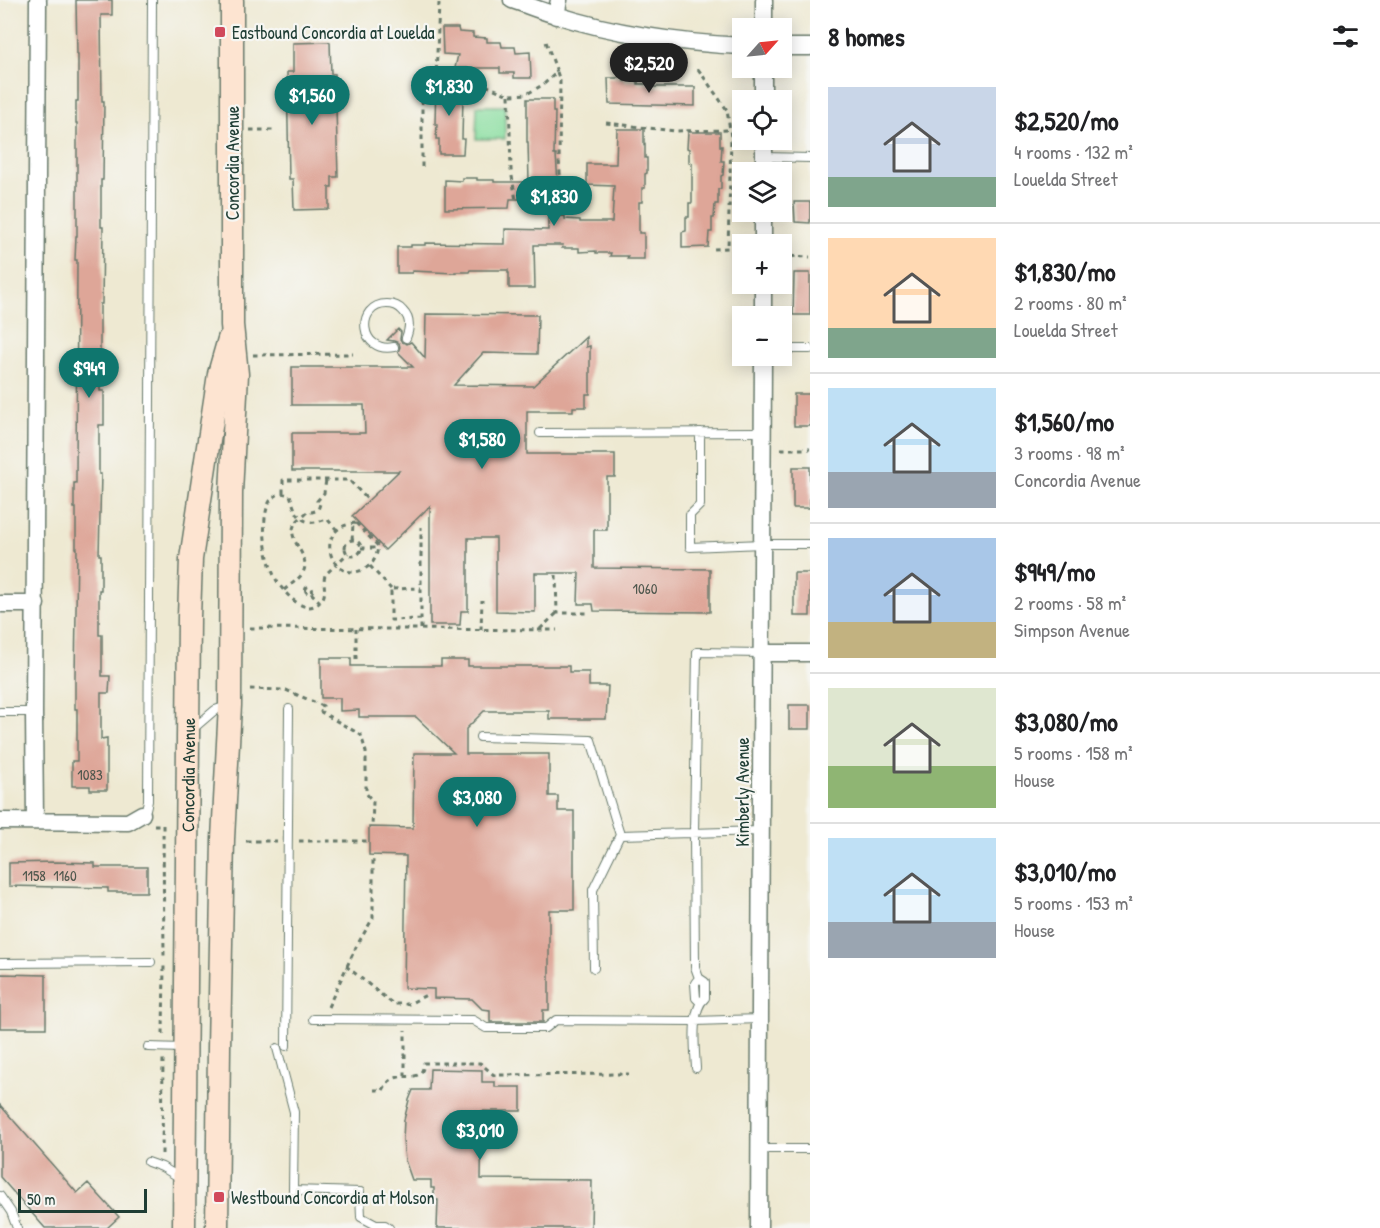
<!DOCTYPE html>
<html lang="en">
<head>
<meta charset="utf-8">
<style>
	body { margin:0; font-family:"Patrick Hand",sans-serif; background:#f2f2f2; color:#202124; height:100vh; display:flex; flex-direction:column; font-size:22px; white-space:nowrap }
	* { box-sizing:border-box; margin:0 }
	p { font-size:20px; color:#757577 }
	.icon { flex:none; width:33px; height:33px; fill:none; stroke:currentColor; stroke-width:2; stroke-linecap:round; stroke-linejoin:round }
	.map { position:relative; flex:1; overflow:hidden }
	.details { display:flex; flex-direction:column; background:#fff; width:570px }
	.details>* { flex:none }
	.needle { width:39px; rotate:63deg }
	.controls { position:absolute; left:732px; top:18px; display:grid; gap:12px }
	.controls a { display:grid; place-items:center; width:60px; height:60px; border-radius:0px; background:#fff; box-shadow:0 3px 15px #0003; font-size:30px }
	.scale { position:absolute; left:18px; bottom:15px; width:129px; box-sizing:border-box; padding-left:6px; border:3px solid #1f3d34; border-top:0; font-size:16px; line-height:21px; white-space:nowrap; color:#1f3d34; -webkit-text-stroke:4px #f6f6f2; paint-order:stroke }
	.price { position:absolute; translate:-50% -51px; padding:0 14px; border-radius:21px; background:#0f766e; color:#fff; font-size:20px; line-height:39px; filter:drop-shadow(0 2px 3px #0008) }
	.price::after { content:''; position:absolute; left:50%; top:36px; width:18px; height:14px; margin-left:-9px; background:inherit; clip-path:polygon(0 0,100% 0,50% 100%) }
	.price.on { background:#222; color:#fff }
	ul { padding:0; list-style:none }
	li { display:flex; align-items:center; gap:18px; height:150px; padding:0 18px }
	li+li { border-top:2px solid #e0e0e0 }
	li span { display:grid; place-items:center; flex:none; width:168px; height:120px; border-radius:0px; color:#555 }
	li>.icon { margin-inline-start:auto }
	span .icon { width:72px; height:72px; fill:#fffc; stroke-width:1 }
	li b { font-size:26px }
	h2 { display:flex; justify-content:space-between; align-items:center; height:72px; padding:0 18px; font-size:26px }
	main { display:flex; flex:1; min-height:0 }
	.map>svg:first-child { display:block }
	.green { fill:#8adea0; stroke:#548e6a; stroke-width:1.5 }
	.building { fill:#dea698 }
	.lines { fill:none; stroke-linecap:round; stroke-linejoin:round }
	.service-casing { stroke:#67796b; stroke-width:10 }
	.minor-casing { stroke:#67796b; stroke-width:19 }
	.secondary-casing { stroke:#67796b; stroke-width:25 }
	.path { stroke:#67796b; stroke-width:3; stroke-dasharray:4.5 4.5; stroke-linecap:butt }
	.service { stroke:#fff; stroke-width:8 }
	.minor { stroke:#fff; stroke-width:16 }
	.secondary { stroke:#fde4d1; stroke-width:22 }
	.poi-dot { fill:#d1495b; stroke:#f6f6f2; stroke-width:2 }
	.labels { text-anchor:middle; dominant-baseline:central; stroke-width:4.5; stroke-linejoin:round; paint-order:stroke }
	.number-label { font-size:15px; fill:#4f574d }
	.poi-label { font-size:18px; fill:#1f3d34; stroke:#f6f6f2; text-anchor:start }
	.street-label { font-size:18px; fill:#1f3d34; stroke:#f6f6f2 }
</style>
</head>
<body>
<main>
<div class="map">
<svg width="810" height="1228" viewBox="0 0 810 1228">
	<rect width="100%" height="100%" fill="#f6f6f2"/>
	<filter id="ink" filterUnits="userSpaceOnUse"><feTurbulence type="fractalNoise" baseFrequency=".0167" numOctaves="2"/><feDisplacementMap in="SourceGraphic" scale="12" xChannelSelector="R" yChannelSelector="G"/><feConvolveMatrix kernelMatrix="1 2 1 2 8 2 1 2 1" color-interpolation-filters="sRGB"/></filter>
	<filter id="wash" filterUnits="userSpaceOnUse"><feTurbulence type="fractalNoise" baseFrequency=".008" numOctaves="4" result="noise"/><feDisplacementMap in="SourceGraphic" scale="24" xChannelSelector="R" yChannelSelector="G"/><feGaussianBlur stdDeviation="1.35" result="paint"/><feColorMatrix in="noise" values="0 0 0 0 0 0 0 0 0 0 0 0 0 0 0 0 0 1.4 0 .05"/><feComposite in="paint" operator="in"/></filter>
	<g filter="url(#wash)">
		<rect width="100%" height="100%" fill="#eee9d2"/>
		<!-- green -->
		<path class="green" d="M 477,106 L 505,106 L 505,139 L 476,139 Z"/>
		<g id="blocks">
			<!-- building -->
			<path class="building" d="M 76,0 L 112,0 L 112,15 L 101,15 L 102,101 L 104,101 L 103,180 L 101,180 L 101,227 L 103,227 L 102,304 L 100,304 L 100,391 L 104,391 L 104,425 L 99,425 L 99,474 L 101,474 L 99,555 L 101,555 L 101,590 L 99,590 L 99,635 L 102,635 L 102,676 L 110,676 L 109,693 L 101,693 L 101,739 L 107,738 L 107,790 L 90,790 L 90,786 L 72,786 L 72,761 L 77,761 L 77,709 L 75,709 L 75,676 L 77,548 L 76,548 L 76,508 L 74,508 L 74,483 L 76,483 L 77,260 L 75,260 L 76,236 L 77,236 L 77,123 L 76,123 L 76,101 L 78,101 L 78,54 L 77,54 Z
				M 442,28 L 458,28 L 459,32 L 473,33 L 473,37 L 487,38 L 487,42 L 501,42 L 502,47 L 515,47 L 516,53 L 530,52 L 531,78 L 514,78 L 514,73 L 500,73 L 500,68 L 455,68 L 458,55 L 443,54 Z
				M 330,42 L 331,74 L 335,74 L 338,177 L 332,177 L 332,187 L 329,187 L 329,209 L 294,210 L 293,179 L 289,179 L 287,72 L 293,72 L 293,43 Z
				M 608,78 L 624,78 L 624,81 L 638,81 L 638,84 L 652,84 L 652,87 L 695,87 L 695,106 L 609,104 Z
				M 436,80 L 461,81 L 461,96 L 463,96 L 462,139 L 464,139 L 463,154 L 439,154 L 439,139 L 436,139 L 437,125 L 435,125 Z
				M 527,99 L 553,99 L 553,112 L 555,112 L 554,155 L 556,155 L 558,183 L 559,183 L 560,199 L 510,199 L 509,208 L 445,209 L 445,180 L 462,181 L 462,178 L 477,178 L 477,180 L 494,180 L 494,182 L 529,182 L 528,142 L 527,142 Z
				M 617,129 L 644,129 L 644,145 L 645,144 L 645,158 L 647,158 L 647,173 L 645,174 L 645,188 L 642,188 L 642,202 L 639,202 L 639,233 L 644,233 L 644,259 L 627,259 L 628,256 L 610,256 L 611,253 L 596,253 L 596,251 L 579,252 L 579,248 L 562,248 L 563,245 L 534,245 L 535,288 L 509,288 L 509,273 L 508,273 L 508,270 L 470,270 L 469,272 L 455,272 L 455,273 L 412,271 L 412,273 L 397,273 L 397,247 L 411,247 L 411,245 L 425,245 L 425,243 L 505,244 L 505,229 L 548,230 L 548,217 L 565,216 L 565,219 L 580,220 L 580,222 L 612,222 L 614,186 L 587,185 L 587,164 L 616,164 Z
				M 688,132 L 720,132 L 720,146 L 722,146 L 721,161 L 724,161 L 723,175 L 721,176 L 721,189 L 718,189 L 718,204 L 715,204 L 714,218 L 712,218 L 712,232 L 709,232 L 708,247 L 682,248 L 682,232 L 686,231 L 686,217 L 689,217 L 689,203 L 692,203 L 692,164 L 689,163 L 689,149 L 687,148 Z
				M 794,202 L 810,202 L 810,223 L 795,222 Z
				M 794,273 L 810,273 L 810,315 L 793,315 Z
				M 426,314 L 538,315 L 537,354 L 483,353 L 454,385 L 533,386 L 586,337 L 586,347 L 590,346 L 590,394 L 586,394 L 586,407 L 573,407 L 573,411 L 527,411 L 527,454 L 615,454 L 615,477 L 607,477 L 607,530 L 594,530 L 594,568 L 710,569 L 710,612 L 594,611 L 593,604 L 578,604 L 579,573 L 535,573 L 535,612 L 496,611 L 496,538 L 468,538 L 468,611 L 461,611 L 460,625 L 430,625 L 430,506 L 385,550 L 352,516 L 399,471 L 292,471 L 292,433 L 365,433 L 364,405 L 292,405 L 292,367 L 413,367 L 398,352 L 400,347 L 399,343 L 394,341 L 387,340 L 398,329 L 401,332 L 400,339 L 402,342 L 407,344 L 411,342 L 425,358 Z
				M 794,394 L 810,394 L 810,426 L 794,426 Z
				M 793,467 L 810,467 L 810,508 L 793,508 Z
				M 794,573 L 810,573 L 810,616 L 794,616 Z
				M 321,658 L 351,658 L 351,666 L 441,666 L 441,660 L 468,660 L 468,666 L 569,666 L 569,672 L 589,672 L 589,686 L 608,686 L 606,719 L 549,719 L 549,711 L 484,711 L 466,729 L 466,754 L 549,754 L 549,796 L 558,796 L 558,811 L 574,811 L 574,910 L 549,910 L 549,1010 L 543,1010 L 543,1022 L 490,1022 L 490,1010 L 482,1009 L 472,999 L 434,998 L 434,989 L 404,988 L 406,856 L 369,855 L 369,827 L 413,828 L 414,753 L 454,753 L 416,717 L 359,717 L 359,710 L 340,711 L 340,698 L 321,698 Z
				M 789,705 L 810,705 L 810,729 L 789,729 Z
				M 56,862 L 95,863 L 95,867 L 147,867 L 147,892 L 108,892 L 108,888 L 9,886 L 9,863 Z
				M 0,974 L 46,975 L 46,1028 L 0,1028 Z
				M 430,1069 L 482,1070 L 482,1082 L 495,1082 L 495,1087 L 521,1087 L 521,1111 L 482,1111 L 481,1179 L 592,1180 L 591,1228 L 437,1228 L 438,1200 L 434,1200 L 434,1188 L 431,1188 L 431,1180 L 412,1180 L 405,1160 L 403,1140 L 404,1120 L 409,1100 L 413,1090 L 429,1090 Z
				M 0,1105 L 77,1193 L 88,1183 L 119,1217 L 107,1228 L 45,1228 L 0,1177 Z"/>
		</g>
	</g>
	<g filter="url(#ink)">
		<use href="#blocks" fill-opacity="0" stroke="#67796b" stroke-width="1.5"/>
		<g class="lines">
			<!-- service casing -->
			<g class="service-casing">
				<path id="service" d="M 764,157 L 810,158
					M 394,347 C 359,354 355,304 387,304 C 393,304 399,306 403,311 C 411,319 410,328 406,338
					M 782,349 L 810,349
					M 700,432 L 700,505 L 690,515 L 690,547 L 762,544 L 810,544
					M 540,433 L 762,432
					M 0,712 L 34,712
					M 194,728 L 215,710 L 227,706
					M 480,737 L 591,740 L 620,835 L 761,831
					M 142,814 L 146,809 L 148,801 L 152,0
					M 0,963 L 151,962
					M 594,968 L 593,890 L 620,835
					M 699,978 L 695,983 L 696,998 L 700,1002
					M 313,1019 L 473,1020 L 486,1028 L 546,1028 L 556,1020 L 695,1021 L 760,1019
					M 286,1046 L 289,709
					M 148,1047 L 183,1048
					M 277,1048 L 294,1112 L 293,1190 L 360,1192 L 361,1217 L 376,1225
					M 696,1068 C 695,1050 690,1010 705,998 L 705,982 L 699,978 L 695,967 L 694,833 L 697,652 L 762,653
					M 759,1149 L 810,1149
					M 148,1162 L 162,1167 L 182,1179
					M 0,1196 L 11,1212 L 17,1228
					M 376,1228 L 376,1225 L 385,1225 L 389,1228"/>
			</g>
			<!-- minor casing -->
			<g class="minor-casing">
				<path id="minor" d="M 512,0 C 527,5 541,11 556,15 C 616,34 680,43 742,46
					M 556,16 L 559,0
					M 764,28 L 764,0
					M 782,47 L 810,47
					M 763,68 L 763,100
					M 764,172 L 764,140
					M 763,244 L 763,212
					M 763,316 L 763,284
					M 0,604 L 36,604
					M 762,653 L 810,653
					M 0,821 L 128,822 L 142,814
					M 35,821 L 34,712 L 38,0
					M 759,1228 L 763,356"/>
			</g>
			<!-- secondary casing -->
			<g class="secondary-casing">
				<g id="secondary">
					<path id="s1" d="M 184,1228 L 189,617 L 191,559 L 219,374 L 229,339"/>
					<path d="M 217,1228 L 219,1048 L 223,839 L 230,705 L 231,493 L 237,374 L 232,325 L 232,0"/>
				</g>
			</g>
			<!-- path -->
			<path class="path" d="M 439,3 L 436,78 L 473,80 L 509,95 L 527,94 L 544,84 L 557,72 L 545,39
				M 698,69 L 727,110 L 731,137 L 728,248 L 714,249
				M 557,72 L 560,81 L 559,160 L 562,198
				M 509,95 L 511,170 L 516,201
				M 606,123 L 675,131 L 730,130
				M 250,130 L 275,130
				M 422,167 L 422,82 L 424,80 L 436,78
				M 782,256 L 810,257
				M 253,355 L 353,354
				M 781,449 L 810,449
				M 283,493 L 283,480 L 349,480 L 367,499
				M 356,523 L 378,546 C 377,556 374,564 364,569 C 332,586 310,527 356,523 Z
				M 337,530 L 327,519 C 322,520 316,523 311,522 C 297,521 294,507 290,495 L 281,493 C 277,495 273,497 270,501 C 259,520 266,563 277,581 C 285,594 306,618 321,601 C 328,593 322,584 325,575 L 348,553
				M 352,540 L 353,524
				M345 548a8 8 0 1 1 16 0a8 8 0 1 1-16 0Z
				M 361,548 L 377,548
				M 370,566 L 391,589
				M 556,575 L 557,613 L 589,613
				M305.5 590a3.5 3.5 0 1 1 7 0a3.5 3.5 0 1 1-7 0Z
				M 284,590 C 290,585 298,580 302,574 C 313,558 290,544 293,529 C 294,522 303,516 308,511 L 312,512 L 318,510 L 320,504 L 317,501 L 324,493 L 326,480
				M 311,593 L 320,602
				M 421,619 L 391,620 L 391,589 L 421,588
				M 250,628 L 557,630
				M 421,629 L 421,527
				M 540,629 L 557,613
				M 481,630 L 482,600
				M 356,659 L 356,629
				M 250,689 L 286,690 L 323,706 L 321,712 L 361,735 L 366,752 L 366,793 L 373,802 L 372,827
				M 154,825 L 163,825 L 164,959
				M 246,841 L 277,841
				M 299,841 L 369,841
				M 346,966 L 393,1004 L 409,1004 L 426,995
				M 328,1007 L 356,947 L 373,918 L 373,855
				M 163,1034 L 164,966
				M 405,1076 L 405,1030
				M 374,1090 L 383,1090 C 386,1085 388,1081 393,1079 C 406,1072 422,1084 424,1063 L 480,1063 L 494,1075 L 629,1074
				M 162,1154 L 163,1059"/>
			<!-- service -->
			<use href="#service" class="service"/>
			<!-- minor -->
			<use href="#minor" class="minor"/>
			<!-- secondary -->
			<use href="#secondary" class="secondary"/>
		</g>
	</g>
	<!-- markers -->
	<g class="poi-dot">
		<rect x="214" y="26" width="12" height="12" rx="3"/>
		<rect x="213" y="1191" width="12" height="12" rx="3"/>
	</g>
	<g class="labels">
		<!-- number labels -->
		<g class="number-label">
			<text x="645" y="588">1060</text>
			<text x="90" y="774">1083</text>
			<text x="34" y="875">1158</text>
			<text x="65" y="875">1160</text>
		</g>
		<!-- poi labels -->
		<g class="poi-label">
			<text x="232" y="32">Eastbound Concordia at Louelda</text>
			<text x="231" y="1197">Westbound Concordia at Molson</text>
		</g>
		<!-- street labels -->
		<g class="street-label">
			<text transform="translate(232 163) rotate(-90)">Concordia Avenue</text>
			<text stroke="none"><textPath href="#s1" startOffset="453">Concordia Avenue</textPath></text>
			<text transform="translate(742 792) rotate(-90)">Kimberly Avenue</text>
		</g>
	</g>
</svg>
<div class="controls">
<a><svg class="needle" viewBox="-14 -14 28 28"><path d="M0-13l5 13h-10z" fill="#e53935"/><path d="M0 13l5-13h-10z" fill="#757577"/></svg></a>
<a><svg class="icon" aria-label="locate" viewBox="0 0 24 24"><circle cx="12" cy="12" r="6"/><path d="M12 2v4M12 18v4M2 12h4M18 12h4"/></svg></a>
<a><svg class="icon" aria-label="layers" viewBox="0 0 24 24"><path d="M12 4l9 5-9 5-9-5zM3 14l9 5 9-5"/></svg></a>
<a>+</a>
<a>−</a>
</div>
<div class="scale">50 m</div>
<b class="price on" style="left:649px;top:94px">$2,520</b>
<b class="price" style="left:449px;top:117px">$1,830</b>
<b class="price" style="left:312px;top:126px">$1,560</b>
<b class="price" style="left:554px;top:227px">$1,830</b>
<b class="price" style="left:89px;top:399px">$949</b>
<b class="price" style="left:482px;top:470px">$1,580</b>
<b class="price" style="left:477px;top:828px">$3,080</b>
<b class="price" style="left:480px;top:1161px">$3,010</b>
</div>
<section class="details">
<h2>8 homes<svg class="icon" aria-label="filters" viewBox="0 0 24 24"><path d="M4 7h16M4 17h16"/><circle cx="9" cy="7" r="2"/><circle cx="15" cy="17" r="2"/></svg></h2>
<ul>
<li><span style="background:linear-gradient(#c9d6e8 75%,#7fa58c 0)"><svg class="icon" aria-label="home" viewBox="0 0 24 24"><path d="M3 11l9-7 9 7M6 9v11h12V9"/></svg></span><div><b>$2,520/mo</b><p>4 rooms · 132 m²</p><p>Louelda Street</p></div></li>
<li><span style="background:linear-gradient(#ffd9b3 75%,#7fa58c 0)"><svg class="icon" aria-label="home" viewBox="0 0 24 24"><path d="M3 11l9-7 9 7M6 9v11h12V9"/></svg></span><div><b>$1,830/mo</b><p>2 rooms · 80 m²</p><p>Louelda Street</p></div></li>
<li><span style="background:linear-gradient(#bfe0f5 70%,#9aa5b1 0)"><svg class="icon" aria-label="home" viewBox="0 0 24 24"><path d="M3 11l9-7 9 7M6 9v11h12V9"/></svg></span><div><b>$1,560/mo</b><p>3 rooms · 98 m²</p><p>Concordia Avenue</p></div></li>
<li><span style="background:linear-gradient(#a9c7e8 70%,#c2b280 0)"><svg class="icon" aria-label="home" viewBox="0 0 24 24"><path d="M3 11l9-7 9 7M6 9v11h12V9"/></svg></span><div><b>$949/mo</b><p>2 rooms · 58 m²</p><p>Simpson Avenue</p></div></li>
<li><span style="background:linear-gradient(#dfe7d0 65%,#8fb573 0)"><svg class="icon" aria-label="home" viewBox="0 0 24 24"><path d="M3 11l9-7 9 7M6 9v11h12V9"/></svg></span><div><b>$3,080/mo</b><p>5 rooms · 158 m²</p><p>House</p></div></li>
<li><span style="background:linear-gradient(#bfe0f5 70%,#9aa5b1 0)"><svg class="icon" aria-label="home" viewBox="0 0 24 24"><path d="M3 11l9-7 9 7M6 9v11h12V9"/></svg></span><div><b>$3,010/mo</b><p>5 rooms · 153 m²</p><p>House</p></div></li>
</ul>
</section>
</main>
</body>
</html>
